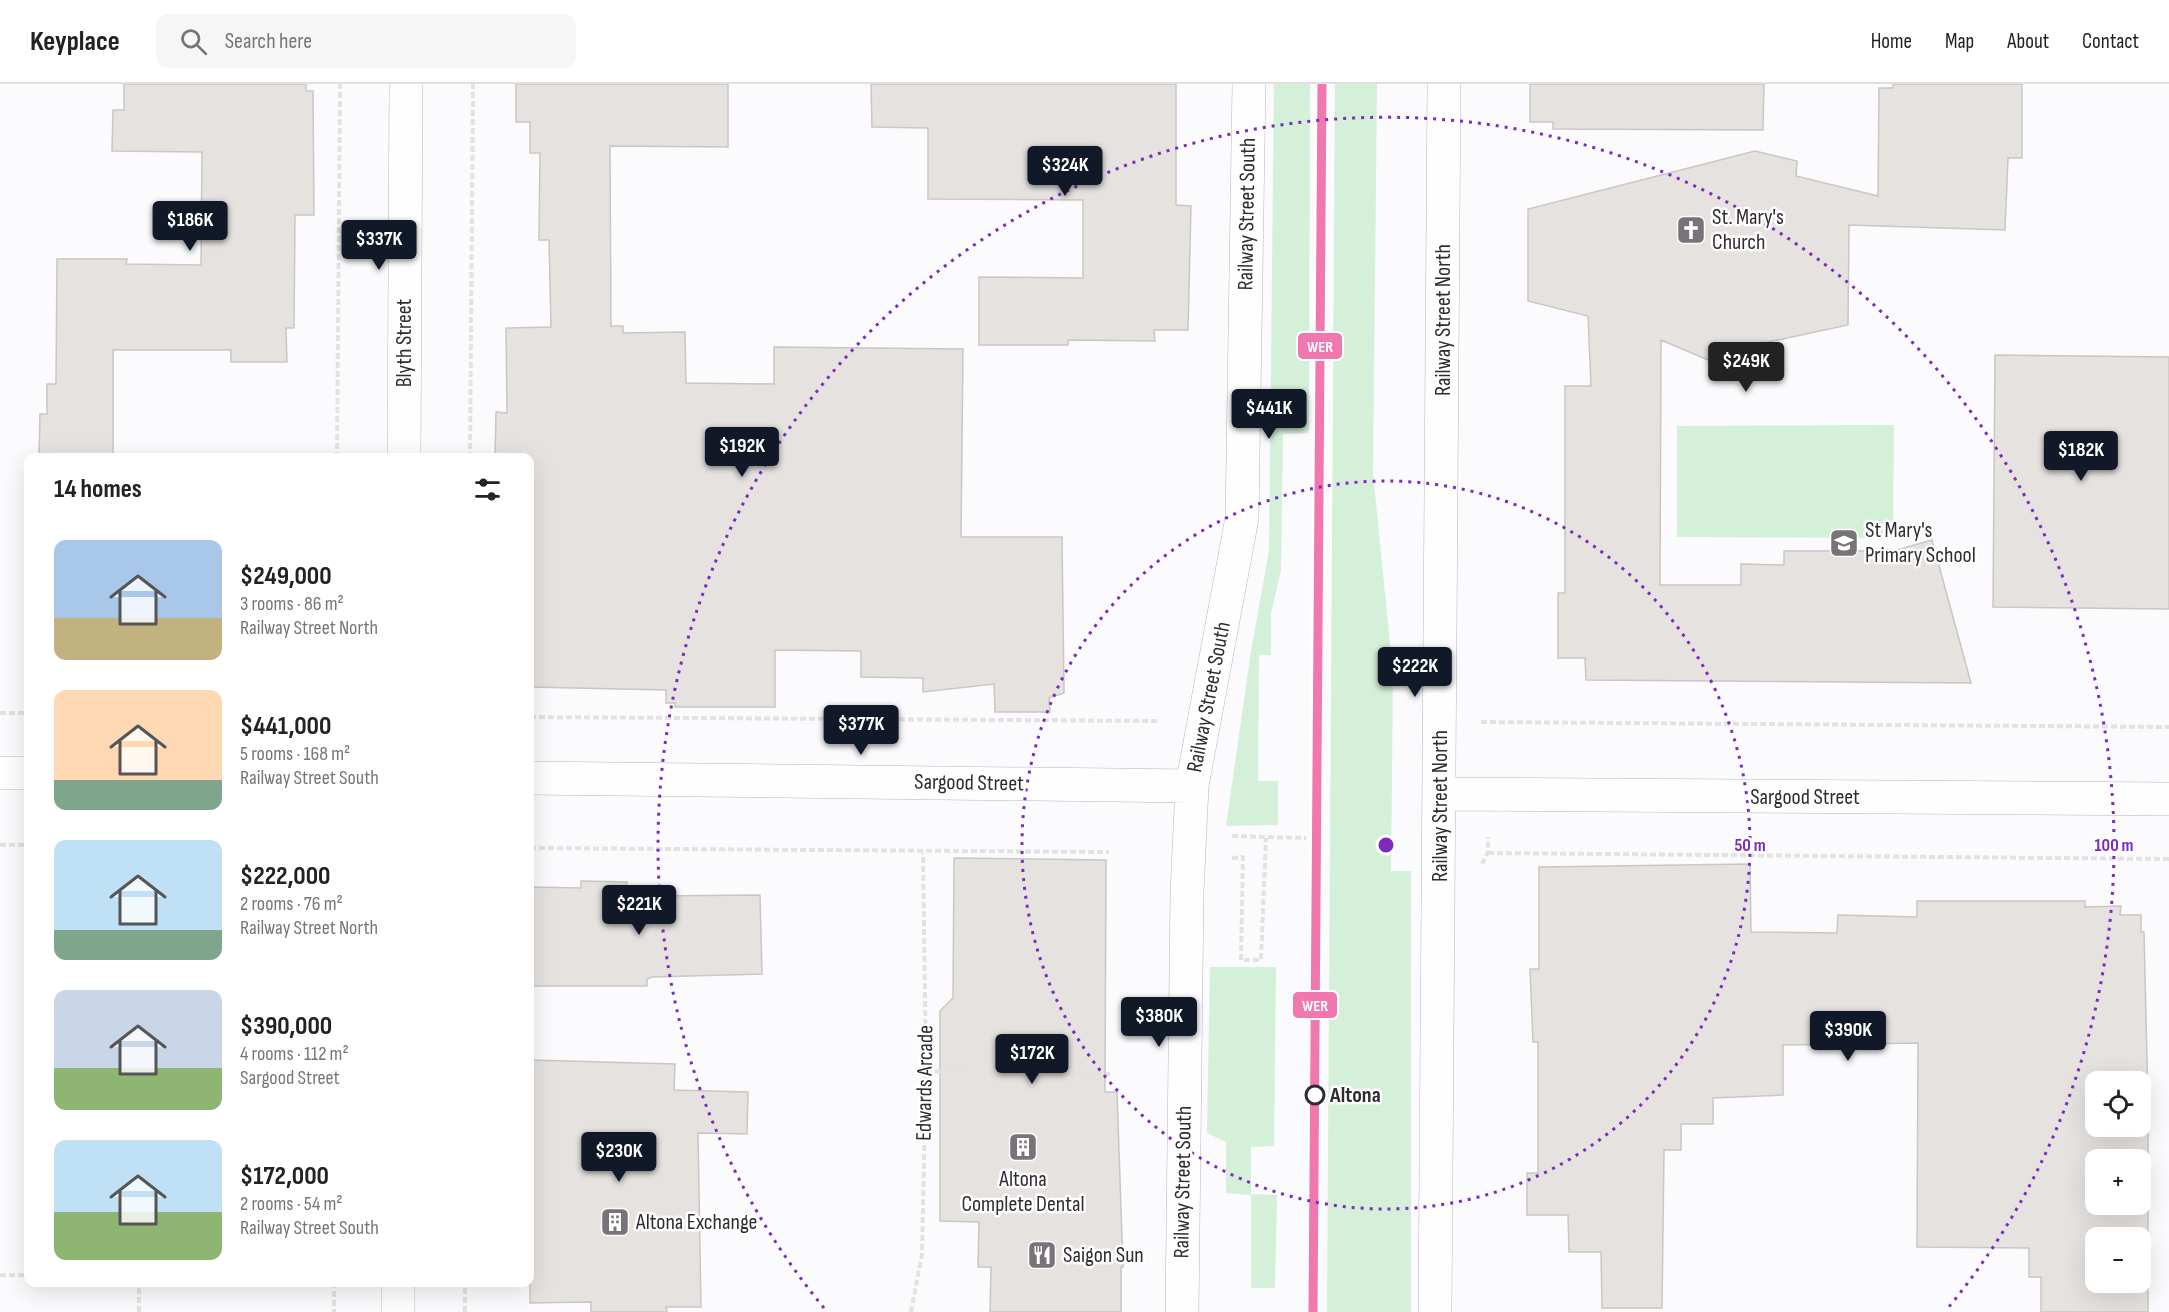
<!DOCTYPE html>
<html lang="en">
<head>
<meta charset="utf-8">
<style>
	body { margin:0; font-family:"Sofia Sans Condensed",sans-serif; background:#f6f6f6; color:#222; height:100vh; display:flex; flex-direction:column; font-size:22px; white-space:nowrap }
	* { box-sizing:border-box; margin:0 }
	p { font-size:20px; color:#767676 }
	.icon { flex:none; width:33px; height:33px; fill:none; stroke:currentColor; stroke-width:2; stroke-linecap:round; stroke-linejoin:round }
	.map { position:relative; flex:1; overflow:hidden }
	.panel { position:absolute; left:24px; top:369px; width:510px; height:834px; display:flex; flex-direction:column; background:#fff; border-radius:12px; box-shadow:0 6px 24px #0002 }
	.panel>* { flex:none }
	.controls { position:absolute; left:2085px; top:987px; display:grid; gap:12px }
	.controls a { display:grid; place-items:center; width:66px; height:66px; border-radius:12px; background:#fff; box-shadow:0 6px 24px #0002; font-size:30px }
	.price { position:absolute; translate:-50% -51px; padding:0 14px; border-radius:6px; background:#111827; color:#fff; font-size:20px; line-height:39px; filter:drop-shadow(0 2px 3px #0008) }
	.price::after { content:''; position:absolute; left:50%; top:36px; width:18px; height:14px; margin-left:-9px; background:inherit; clip-path:polygon(0 0,100% 0,50% 100%) }
	.price.active { background:#222; color:#fff }
	ul { padding:0; list-style:none }
	li { display:flex; align-items:center; gap:18px; height:150px; padding:0 30px }
	li span { display:grid; place-items:center; flex:none; width:168px; height:120px; border-radius:12px; color:#555 }
	li>.icon { margin-inline-start:auto }
	span .icon { width:72px; height:72px; fill:#fffc; stroke-width:1 }
	li b { font-size:26px }
	h2 { display:flex; justify-content:space-between; align-items:center; height:72px; padding:0 30px; font-size:26px }
	header { display:flex; align-items:center; gap:36px; box-sizing:border-box; height:84px; padding:0 30px; background:#fff; border-bottom:2px solid #e0e0e0 }
	header strong { font-size:28px }
	nav { display:flex; gap:33px; margin-inline-start:auto; font-size:21px }
	.search { width:420px; height:54px; background:#f6f6f6; display:flex; align-items:center; gap:15px; box-sizing:border-box; padding:0 21px; border-radius:12px; color:#767676; font-size:22px }
	.map>svg:first-child { display:block }
	.green { fill:#d4f0d8 }
	.building { fill:#e5e2e0; stroke:#cac6c3; stroke-width:1.5; fill-rule:evenodd }
	.lines { fill:none; stroke-linecap:round; stroke-linejoin:round }
	.minor-casing { stroke:#b8b6b9; stroke-width:34 }
	.tertiary-casing { stroke:#b8b6b9; stroke-width:34 }
	.path { stroke:#e2e2e2; stroke-width:4; stroke-dasharray:6 3; stroke-linecap:butt }
	.minor { stroke:#fefeff; stroke-width:33 }
	.tertiary { stroke:#fefeff; stroke-width:33 }
	.rail-1-casing { stroke:#fff; stroke-width:14 }
	.rail-1 { stroke:#f178af; stroke-width:9 }
	.ring { fill:none; stroke:#7b2cbf; stroke-width:3; stroke-dasharray:3 6 }
	.stop-dot { fill:#fff; stroke:#302b32; stroke-width:3 }
	.labels { text-anchor:middle; dominant-baseline:central; stroke-width:5; stroke-linejoin:round; paint-order:stroke }
	.street-label { font-size:22px; fill:#302b32; stroke:#fff }
	.poi-label { font-size:22px; fill:#302b32; stroke:#fff; text-anchor:start }
	.stop-label { font-size:22px; font-weight:bold; fill:#302b32; stroke:#fff; text-anchor:start }
	.centre { fill:#7b2cbf; stroke:#fff; stroke-width:3 }
	.ring-label { font-size:18px; text-anchor:middle; font-weight:bold; fill:#7b2cbf; stroke:#fff; stroke-width:5; stroke-linejoin:round; paint-order:stroke }
	.line-badge { stroke:#fff; stroke-width:2 }
	.badge-label { font-size:16px; text-anchor:middle; font-weight:bold; fill:#fff }
</style>
</head>
<body>
<header>
<strong>Keyplace</strong>
<div class="search"><svg class="icon" aria-label="search" viewBox="0 0 24 24"><circle cx="10" cy="10" r="6"/><path d="M15 15l6 6"/></svg>Search here</div>
<nav><a>Home</a><a>Map</a><a>About</a><a>Contact</a></nav>
</header>
<div class="map">
<svg width="2169" height="1228" viewBox="0 0 2169 1228">
	<rect width="100%" height="100%" fill="#fbfafc"/>
	<!-- green -->
	<path class="green" d="M 1274,0 L 1310,0 L 1309,349 L 1283,350 L 1281,486 L 1271,530 L 1271,571 L 1259,571 L 1258,697 L 1278,697 L 1278,741 L 1226,742 L 1251,567 L 1269,467 Z
		M 1335,0 L 1377,0 L 1373,389 L 1393,590 L 1391,787 L 1411,787 L 1411,1228 L 1327,1228 Z
		M 1894,341 L 1893,454 L 1677,453 L 1677,342 Z
		M 1210,883 L 1276,883 L 1274,1062 L 1251,1063 L 1251,1110 L 1277,1111 L 1275,1204 L 1251,1204 L 1251,1111 L 1226,1109 L 1226,1058 L 1207,1049 Z"/>
	<!-- building -->
	<path class="building" d="M 124,0 L 306,0 L 306,7 L 313,7 L 314,131 L 295,131 L 294,244 L 286,244 L 287,278 L 231,278 L 231,266 L 113,266 L 113,374 L 39,374 L 40,330 L 47,330 L 47,300 L 56,300 L 57,175 L 127,175 L 126,180 L 201,181 L 202,68 L 112,67 L 113,26 L 124,26 Z
		M 516,0 L 728,0 L 728,63 L 610,62 L 611,242 L 623,242 L 623,249 L 685,248 L 686,299 L 774,300 L 774,263 L 963,265 L 961,453 L 1062,453 L 1064,609 L 1049,614 L 1050,628 L 995,628 L 994,600 L 923,608 L 923,594 L 861,593 L 861,567 L 775,566 L 775,623 L 675,623 L 675,619 L 666,619 L 666,606 L 530,603 L 530,374 L 495,374 L 496,328 L 507,329 L 506,244 L 551,243 L 549,156 L 539,156 L 540,69 L 530,69 L 530,38 L 516,38 Z
		M 871,0 L 1176,0 L 1176,121 L 1191,122 L 1188,246 L 1154,246 L 1155,257 L 1068,256 L 1068,261 L 979,261 L 979,193 L 1083,194 L 1083,116 L 928,115 L 928,44 L 872,43 Z
		M 1530,0 L 1764,0 L 1763,46 L 1553,45 L 1553,38 L 1530,38 Z
		M 1893,0 L 2022,0 L 2022,74 L 2008,74 L 2005,146 L 1849,141 L 1848,241 L 1759,260 L 1758,277 L 1727,284 L 1661,256 L 1660,501 L 1741,501 L 1741,480 L 1784,481 L 1784,467 L 1893,467 L 1932,456 L 1971,599 L 1586,596 L 1585,574 L 1558,574 L 1558,509 L 1565,509 L 1565,302 L 1591,302 L 1588,232 L 1528,217 L 1528,125 L 1755,67 L 1797,77 L 1796,92 L 1878,112 L 1879,4 L 1893,4 Z
		M 1995,271 L 2169,273 L 2169,525 L 1993,523 Z
		M 954,774 L 1106,776 L 1105,1008 L 1117,1008 L 1123,1183 L 1121,1183 L 1121,1228 L 990,1228 L 991,1183 L 978,1183 L 979,1138 L 940,1137 L 940,927 L 953,914 Z
		M 1750,780 L 1751,848 L 1837,849 L 1838,831 L 1917,833 L 1917,817 L 2085,817 L 2085,823 L 2121,822 L 2120,831 L 2141,831 L 2141,848 L 2144,848 L 2148,1018 L 2148,1228 L 2041,1228 L 2041,1193 L 2029,1193 L 2029,1164 L 1917,1163 L 1918,959 L 1783,961 L 1783,1011 L 1713,1014 L 1713,1040 L 1681,1040 L 1681,1066 L 1664,1066 L 1662,1224 L 1602,1224 L 1601,1168 L 1569,1168 L 1568,1131 L 1527,1131 L 1527,1089 L 1538,1089 L 1538,958 L 1533,958 L 1530,885 L 1539,885 L 1539,783 ZM 2096,998 L 2140,998 L 2140,1042 L 2096,1042 ZM 2096,1076 L 2140,1076 L 2140,1120 L 2096,1120 ZM 2096,1154 L 2140,1154 L 2140,1198 L 2096,1198 Z
		M 581,797 L 627,798 L 626,806 L 653,806 L 653,812 L 760,811 L 762,890 L 652,893 L 647,895 L 647,902 L 530,902 L 530,803 L 581,804 Z
		M 530,976 L 675,980 L 674,1006 L 748,1008 L 747,1050 L 698,1049 L 701,1223 L 666,1223 L 667,1228 L 591,1228 L 591,1218 L 530,1219 Z"/>
	<g class="lines">
		<!-- minor casing -->
		<g class="minor-casing">
			<path id="minor" d="M 0,689 L 28,689
				M 530,694 L 1192,702
				M 1440,710 L 2169,715
				M 1182,1228 L 1187,808 L 1192,702 L 1242,434 L 1249,0
				M 1435,1228 L 1444,0"/>
		</g>
		<!-- tertiary casing -->
		<g class="tertiary-casing">
			<path id="tertiary" d="M 404,374 L 406,0
				M 398,1198 L 398,1228"/>
		</g>
		<!-- path -->
		<path class="path" d="M 337,374 L 340,0
			M 470,374 L 473,0
			M 0,629 L 28,629
			M 530,633 L 1160,637
			M 1481,638 L 2169,643
			M 1232,752 L 1306,754
			M 0,761 L 28,761
			M 530,764 L 1109,768
			M 1488,769 L 2169,775
			M 1232,774 L 1243,773 L 1241,876 L 1261,876 L 1266,754
			M 1482,780 L 1488,769 L 1488,753
			M 926,987 L 1110,990
			M 0,1191 L 28,1191
			M 334,1198 L 334,1228
			M 139,1228 L 139,1198
			M 465,1228 L 465,1198
			M 911,1228 L 922,1170 L 926,987 L 923,769"/>
		<!-- minor -->
		<use href="#minor" class="minor"/>
		<!-- tertiary -->
		<use href="#tertiary" class="tertiary"/>
		<!-- rail-1 casing -->
		<g class="rail-1-casing">
			<path id="rail-1" d="M 1313,1228 L 1322,0"/>
		</g>
		<!-- rail-1 -->
		<use href="#rail-1" class="rail-1"/>
	</g>
	<!-- distance rings -->
	<g class="ring">
		<circle cx="1386" cy="761" r="364"/>
		<path d="M824 1224A728 728 0 1 1 1948 1224"/>
	</g>
	<!-- icons -->
	<defs>
		<g id="church-square" transform="scale(1.5)"><rect x="-9" y="-9" width="18" height="18" rx="4" fill="#777379" stroke="#fff"/><path d="M-1.2-6h2.4v3.5h3.3v2.4h-3.3V6h-2.4V-.1h-3.3v-2.4h3.3Z" fill="#fff"/></g>
		<g id="school-square" transform="scale(1.5)"><rect x="-9" y="-9" width="18" height="18" rx="4" fill="#777379" stroke="#fff"/><path d="M0-5L7-2L0 1L-7-2ZM-4 1L0 2.5L4 1V4Q0 6-4 4Z" fill="#fff"/></g>
		<g id="building-square" transform="scale(1.5)"><rect x="-9" y="-9" width="18" height="18" rx="4" fill="#777379" stroke="#fff"/><path d="M-4-6H4V6H1V3H-1V6H-4ZM-2.5-4.3h1.7v1.8h-1.7ZM.8-4.3h1.7v1.8H.8ZM-2.5-1h1.7V.8h-1.7ZM.8-1h1.7V.8H.8Z" fill="#fff"/></g>
		<g id="restaurant-square" transform="scale(1.5)"><rect x="-9" y="-9" width="18" height="18" rx="4" fill="#777379" stroke="#fff"/><path d="M-5-6h1v4h1v-4h1v4h1v-4h1v5L-1.5 .5V6h-2V.5L-5-1ZM5-6V6H3V1.5H1.5Q1.5-4 5-6Z" fill="#fff"/></g>
	</defs>
	<g fill-rule="evenodd">
		<use href="#church-square" x="1691" y="146"/>
		<use href="#school-square" x="1844" y="459"/>
		<use href="#building-square" x="1023" y="1063"/>
		<use href="#building-square" x="615" y="1138"/>
		<use href="#restaurant-square" x="1042" y="1171"/>
	</g>
	<!-- markers -->
	<circle class="stop-dot" cx="1315" cy="1011" r="9"/>
	<g class="labels">
		<!-- street labels -->
		<g class="street-label">
			<text transform="translate(1247 130) rotate(-89)">Railway Street South</text>
			<text transform="translate(1443 236) rotate(-90)">Railway Street North</text>
			<text transform="translate(404 259) rotate(-90)">Blyth Street</text>
			<text transform="translate(1209 613) rotate(-79)">Railway Street South</text>
			<text transform="translate(969 699) rotate(1)">Sargood Street</text>
			<text x="1805" y="713">Sargood Street</text>
			<text transform="translate(1440 722) rotate(-90)">Railway Street North</text>
			<text transform="translate(925 999) rotate(-89)">Edwards Arcade</text>
			<text transform="translate(1183 1098) rotate(-89)">Railway Street South</text>
		</g>
		<!-- poi labels -->
		<g class="poi-label">
			<text x="1712" y="133">St. Mary's<tspan x="1712" dy="25">Church</tspan></text>
			<text x="1865" y="446">St Mary's<tspan x="1865" dy="25">Primary School</tspan></text>
			<text x="1023" y="1095" text-anchor="middle">Altona<tspan x="1023" dy="25">Complete Dental</tspan></text>
			<text x="636" y="1138">Altona Exchange</text>
			<text x="1063" y="1171">Saigon Sun</text>
		</g>
		<!-- stop labels -->
		<g class="stop-label">
			<text x="1330" y="1011">Altona</text>
		</g>
	</g>
	<circle cx="1386" cy="761" r="9" class="centre"/>
	<g class="ring-label">
		<text x="1750" y="767">50 m</text>
		<text x="2114" y="767">100 m</text>
	</g>
	<g class="line-badge">
		<rect x="1297" y="248" width="46" height="28" rx="6" fill="#f178af"/>
		<rect x="1292" y="907" width="46" height="28" rx="6" fill="#f178af"/>
	</g>
	<g class="badge-label">
		<text x="1320" y="268">WER</text>
		<text x="1315" y="927">WER</text>
	</g>
</svg>
<div class="controls">
<a><svg class="icon" aria-label="locate" viewBox="0 0 24 24"><circle cx="12" cy="12" r="6"/><path d="M12 2v4M12 18v4M2 12h4M18 12h4"/></svg></a>
<a>+</a>
<a>−</a>
</div>
<b class="price" style="left:1065px;top:113px">$324K</b>
<b class="price" style="left:190px;top:168px">$186K</b>
<b class="price" style="left:379px;top:187px">$337K</b>
<b class="price active" style="left:1746px;top:309px">$249K</b>
<b class="price" style="left:1269px;top:356px">$441K</b>
<b class="price" style="left:742px;top:394px">$192K</b>
<b class="price" style="left:2081px;top:398px">$182K</b>
<b class="price" style="left:1415px;top:614px">$222K</b>
<b class="price" style="left:861px;top:672px">$377K</b>
<b class="price" style="left:639px;top:852px">$221K</b>
<b class="price" style="left:1159px;top:964px">$380K</b>
<b class="price" style="left:1848px;top:978px">$390K</b>
<b class="price" style="left:1032px;top:1001px">$172K</b>
<b class="price" style="left:619px;top:1099px">$230K</b>
<section class="panel">
<h2>14 homes<svg class="icon" aria-label="filters" viewBox="0 0 24 24"><path d="M4 7h16M4 17h16"/><circle cx="9" cy="7" r="2"/><circle cx="15" cy="17" r="2"/></svg></h2>
<ul>
<li><span style="background:linear-gradient(#a9c7e8 65%,#c2b280 0)"><svg class="icon" aria-label="home" viewBox="0 0 24 24"><path d="M3 11l9-7 9 7M6 9v11h12V9"/></svg></span><div><b>$249,000</b><p>3 rooms · 86 m²</p><p>Railway Street North</p></div></li>
<li><span style="background:linear-gradient(#ffd9b3 75%,#7fa58c 0)"><svg class="icon" aria-label="home" viewBox="0 0 24 24"><path d="M3 11l9-7 9 7M6 9v11h12V9"/></svg></span><div><b>$441,000</b><p>5 rooms · 168 m²</p><p>Railway Street South</p></div></li>
<li><span style="background:linear-gradient(#bfe0f5 75%,#7fa58c 0)"><svg class="icon" aria-label="home" viewBox="0 0 24 24"><path d="M3 11l9-7 9 7M6 9v11h12V9"/></svg></span><div><b>$222,000</b><p>2 rooms · 76 m²</p><p>Railway Street North</p></div></li>
<li><span style="background:linear-gradient(#c9d6e8 65%,#8fb573 0)"><svg class="icon" aria-label="home" viewBox="0 0 24 24"><path d="M3 11l9-7 9 7M6 9v11h12V9"/></svg></span><div><b>$390,000</b><p>4 rooms · 112 m²</p><p>Sargood Street</p></div></li>
<li><span style="background:linear-gradient(#bfe0f5 60%,#8fb573 0)"><svg class="icon" aria-label="home" viewBox="0 0 24 24"><path d="M3 11l9-7 9 7M6 9v11h12V9"/></svg></span><div><b>$172,000</b><p>2 rooms · 54 m²</p><p>Railway Street South</p></div></li>
</ul>
</section>
</div>
</body>
</html>
